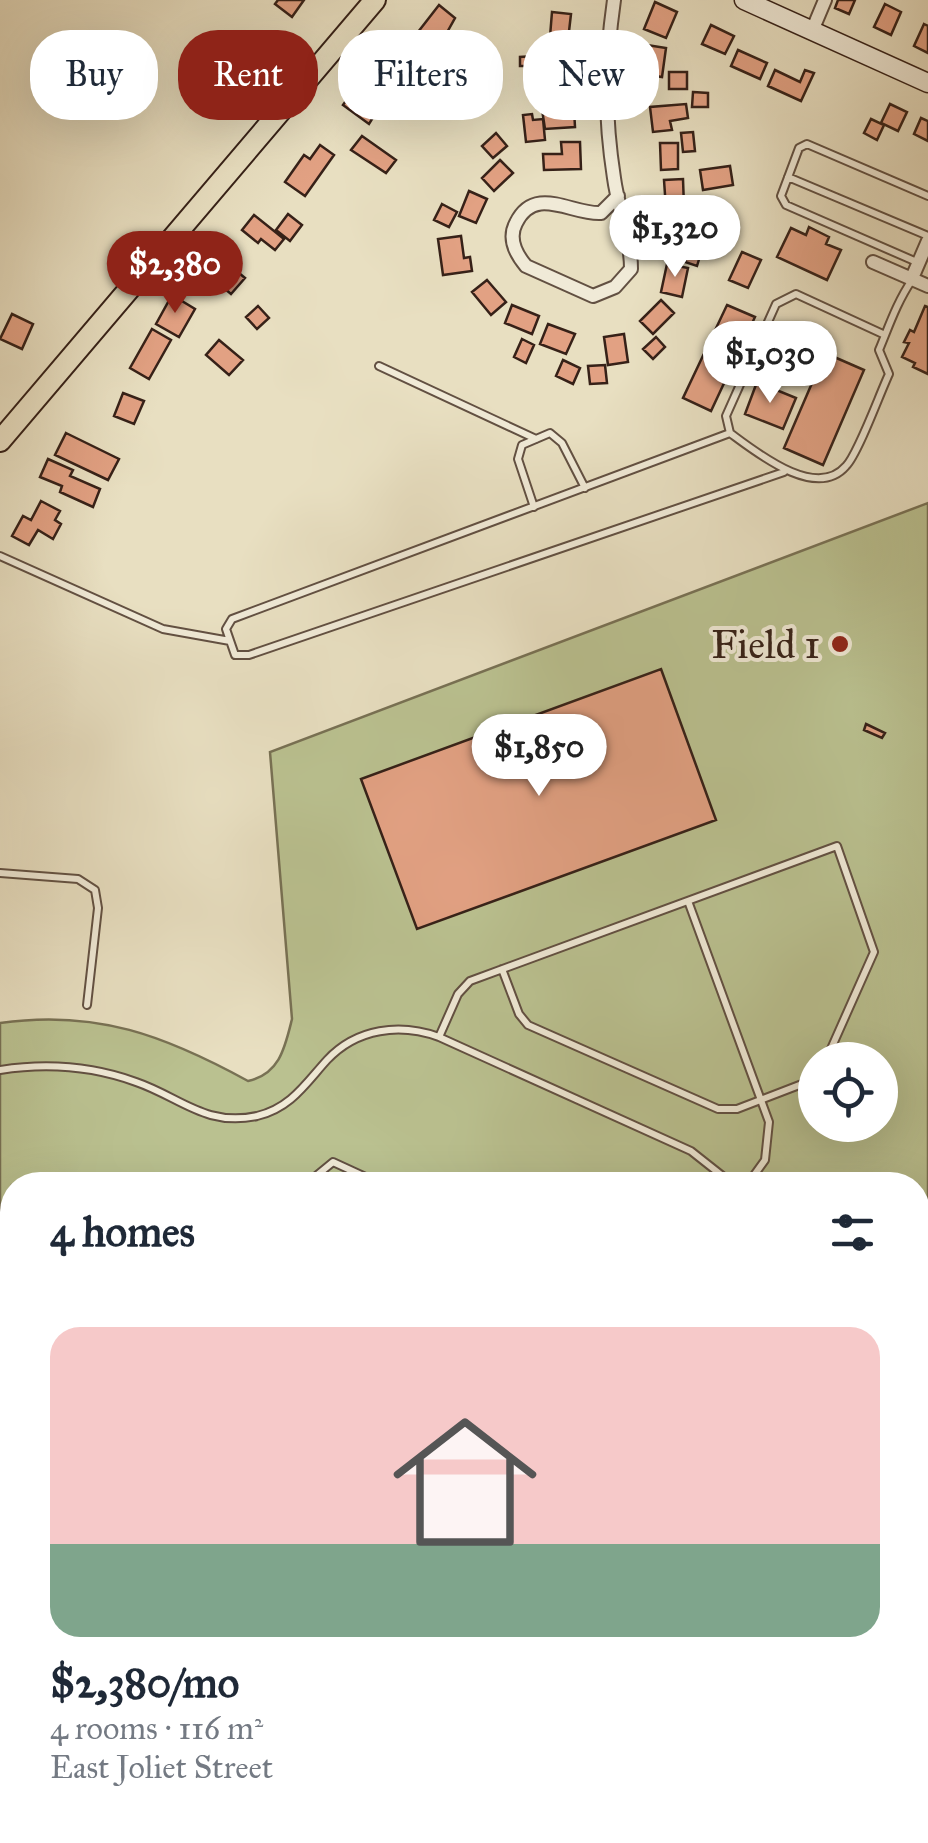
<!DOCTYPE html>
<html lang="en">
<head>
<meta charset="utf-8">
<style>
	body { margin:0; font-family:"IM FELL Great Primer",serif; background:#f6f6f7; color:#1f2937; height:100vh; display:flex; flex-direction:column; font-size:38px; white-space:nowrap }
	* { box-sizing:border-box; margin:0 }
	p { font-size:32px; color:#747a83 }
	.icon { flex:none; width:55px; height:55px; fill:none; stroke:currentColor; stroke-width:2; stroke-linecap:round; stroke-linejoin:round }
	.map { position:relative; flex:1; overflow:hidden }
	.panel { position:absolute; left:0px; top:1172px; width:930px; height:672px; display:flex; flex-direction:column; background:#fff; border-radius:40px 40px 0 0; box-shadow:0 10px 40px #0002 }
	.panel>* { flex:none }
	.top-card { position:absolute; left:30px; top:30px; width:870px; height:90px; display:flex; gap:20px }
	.fabs { position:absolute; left:798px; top:1042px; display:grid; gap:20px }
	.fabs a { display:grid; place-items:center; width:100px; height:100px; border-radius:50%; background:#fff; box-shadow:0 10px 40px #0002; font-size:50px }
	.price { position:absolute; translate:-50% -85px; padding:0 22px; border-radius:35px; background:#fff; color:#222; font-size:32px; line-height:65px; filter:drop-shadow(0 2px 5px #0008) }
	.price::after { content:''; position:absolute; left:50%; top:60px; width:30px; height:22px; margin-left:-15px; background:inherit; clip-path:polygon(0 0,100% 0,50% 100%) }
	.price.on { background:#8f2418; color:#fff }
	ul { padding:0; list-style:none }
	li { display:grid; align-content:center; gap:20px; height:530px; padding:0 50px }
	li span { display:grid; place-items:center; height:310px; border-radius:30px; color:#555 }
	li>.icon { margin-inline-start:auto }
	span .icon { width:180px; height:180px; fill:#fffc; stroke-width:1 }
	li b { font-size:42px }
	h2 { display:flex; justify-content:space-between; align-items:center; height:120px; padding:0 50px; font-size:42px }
	.pill { padding:0 35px; border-radius:40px; background:#fff; box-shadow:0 10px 40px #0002; font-size:35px; line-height:90px }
	.pill.on { background:#8f2418; color:#fff }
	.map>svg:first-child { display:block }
	.green { fill:#bac190; stroke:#787154; stroke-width:2.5; fill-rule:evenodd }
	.building { fill:#e2a183; stroke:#362118; stroke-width:2.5 }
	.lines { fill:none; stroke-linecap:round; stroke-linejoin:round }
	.lane-casing { stroke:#625042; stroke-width:10 }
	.street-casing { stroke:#625042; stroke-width:16 }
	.secondary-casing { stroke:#362118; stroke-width:21 }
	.primary-casing { stroke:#362118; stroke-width:24 }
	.lane { stroke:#f0ead7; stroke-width:6 }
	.street { stroke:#f0ead7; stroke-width:12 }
	.secondary { stroke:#f0ead7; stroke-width:18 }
	.primary { stroke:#e8dfc1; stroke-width:20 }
	.poi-dot { fill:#8f2418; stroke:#f0ead7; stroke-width:4 }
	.labels { text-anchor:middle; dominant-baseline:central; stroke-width:8; stroke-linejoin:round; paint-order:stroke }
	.poi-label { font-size:40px; fill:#362118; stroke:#f0ead7; text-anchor:end }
</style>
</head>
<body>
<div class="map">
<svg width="928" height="1843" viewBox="0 0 928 1843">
	<rect width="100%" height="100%" fill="#e8dfc1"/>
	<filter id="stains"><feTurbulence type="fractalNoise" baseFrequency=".002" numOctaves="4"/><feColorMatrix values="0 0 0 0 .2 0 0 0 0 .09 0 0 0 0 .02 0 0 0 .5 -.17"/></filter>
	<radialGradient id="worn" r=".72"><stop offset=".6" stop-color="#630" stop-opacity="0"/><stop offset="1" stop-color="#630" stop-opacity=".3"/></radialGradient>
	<!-- green -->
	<path class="green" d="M 928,503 L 928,1843 L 680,1843 L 657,1833 L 918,1832 L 918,1185 L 12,1185 L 12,1557 L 0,1551 L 0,1023 C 96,1009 166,1036 248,1081 C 280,1074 285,1047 292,1019 L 270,752 ZM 815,1060 L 880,1060 L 880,1125 L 815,1125 Z"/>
	<!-- building -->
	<path class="building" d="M 278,0 L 304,0 L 292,17 L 275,4 Z
		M 838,0 L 855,0 L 849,14 L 835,8 Z
		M 655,2 L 677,12 L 666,38 L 644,29 Z
		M 885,4 L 901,12 L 891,35 L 874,27 Z
		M 439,5 L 455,18 L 445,36 L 442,33 L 426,53 L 411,41 Z
		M 552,12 L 571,14 L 568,40 L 574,41 L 573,52 L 549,49 Z
		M 924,24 L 928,26 L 928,53 L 914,46 Z
		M 711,25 L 734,36 L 725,54 L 702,44 Z
		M 256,39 L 262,43 L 264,41 L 281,56 L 263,78 L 248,66 L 253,60 L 244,53 Z
		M 647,45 L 666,48 L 662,77 L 642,74 Z
		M 738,50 L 767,63 L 760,79 L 731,66 Z
		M 400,51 L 417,63 L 399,88 L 382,75 Z
		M 534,56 L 535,66 L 520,66 L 520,57 Z
		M 564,64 L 565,94 L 541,95 L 540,65 Z
		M 775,70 L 800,82 L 805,70 L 814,73 L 801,101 L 768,86 Z
		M 669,72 L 687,72 L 687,89 L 669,89 Z
		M 443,76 L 451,82 L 441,95 L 432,89 Z
		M 360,81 L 385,98 L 369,124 L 343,105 Z
		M 693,92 L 708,93 L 708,107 L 692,107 Z
		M 569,101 L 569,109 L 574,109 L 575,127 L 545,129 L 541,103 Z
		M 686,104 L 688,118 L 670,121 L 672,130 L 653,132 L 650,107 Z
		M 890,104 L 907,112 L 898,131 L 881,123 Z
		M 532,114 L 533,120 L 543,119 L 545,140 L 526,142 L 523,115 Z
		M 921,118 L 928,121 L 928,141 L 914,134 Z
		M 871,119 L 884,125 L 877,140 L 864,133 Z
		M 693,132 L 695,151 L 683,152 L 681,133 Z
		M 496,133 L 507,146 L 493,158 L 482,146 Z
		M 362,136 L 396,160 L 386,173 L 351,150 Z
		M 561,142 L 580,142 L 581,169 L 544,170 L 543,154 L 562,154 Z
		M 660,143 L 678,143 L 678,169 L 661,170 Z
		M 320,145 L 334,155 L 305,196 L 285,182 L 304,155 L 310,159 Z
		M 500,160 L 513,173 L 494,191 L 482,178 Z
		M 730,166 L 733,185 L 703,190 L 700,170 Z
		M 683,179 L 684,207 L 666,209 L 664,180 Z
		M 469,191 L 487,199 L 476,223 L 459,216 Z
		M 442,204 L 457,212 L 449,227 L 434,220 Z
		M 687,213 L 687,243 L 669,243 L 669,214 Z
		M 288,214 L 302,225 L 290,241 L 276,230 Z
		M 254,215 L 284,239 L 275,250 L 261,239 L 258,243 L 242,230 Z
		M 690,226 L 703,228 L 700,244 L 687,242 Z
		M 809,227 L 829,237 L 826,244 L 841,250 L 827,280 L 777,257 L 791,228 L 806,235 Z
		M 461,236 L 464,258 L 470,257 L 472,271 L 443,275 L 438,239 Z
		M 742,252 L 761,260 L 748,288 L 729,280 Z
		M 688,253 L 700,256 L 697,266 L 685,262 Z
		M 218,256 L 245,278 L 231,294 L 205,272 Z
		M 667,264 L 688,268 L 682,297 L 661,292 Z
		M 487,280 L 506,302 L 491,315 L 472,292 Z
		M 172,295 L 195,309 L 179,337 L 156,324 Z
		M 661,300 L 674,313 L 653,334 L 640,321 Z
		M 512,305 L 539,316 L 532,334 L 505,323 Z
		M 727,305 L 755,317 L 711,411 L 683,398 Z
		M 258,306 L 269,318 L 257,329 L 246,317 Z
		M 925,306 L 928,307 L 928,374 L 913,367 L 915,363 L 902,357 L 909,343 L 904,342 L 910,330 L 914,332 Z
		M 12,314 L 33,324 L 22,349 L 0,339 Z
		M 548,324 L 575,334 L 566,354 L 540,344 Z
		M 152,329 L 171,340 L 149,379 L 130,368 Z
		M 624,334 L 628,362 L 608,365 L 604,337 Z
		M 656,337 L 665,347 L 653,359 L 643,349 Z
		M 522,339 L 534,345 L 526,363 L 514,357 Z
		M 219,340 L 243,360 L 229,375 L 206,355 Z
		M 825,353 L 864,370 L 823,465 L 784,448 Z
		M 563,360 L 580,368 L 573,384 L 556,376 Z
		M 605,365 L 607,383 L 590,384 L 588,366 Z
		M 757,382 L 796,398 L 783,429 L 745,414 Z
		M 123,393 L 144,401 L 134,424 L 114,416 Z
		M 66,433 L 119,459 L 108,480 L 55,455 Z
		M 48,459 L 73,470 L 70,476 L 100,489 L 93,507 L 60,492 L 62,486 L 40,477 Z
		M 41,501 L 60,511 L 55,520 L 61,524 L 53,539 L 38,530 L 29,545 L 12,536 L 23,516 L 31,520 Z
		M 661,669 L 716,820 L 417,929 L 361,779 Z
		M 866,724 L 885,733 L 882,738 L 864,730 Z
		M 9,1577 L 12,1579 L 12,1619 L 8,1617 L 2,1631 L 0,1598 Z
		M 8,1720 L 12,1722 L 12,1771 L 0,1765 L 0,1738 Z
		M 12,1820 L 12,1832 L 41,1832 L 39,1838 L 51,1843 L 13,1843 L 0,1837 L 2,1823 L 10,1826 Z
		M 155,1832 L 188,1832 L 184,1843 Z
		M 200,1832 L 228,1835 L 245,1832 L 240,1843 L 196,1843 Z
		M 488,1832 L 526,1832 L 529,1834 L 525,1843 L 487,1843 Z
		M 541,1832 L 568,1832 L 578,1837 L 575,1843 L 537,1843 Z"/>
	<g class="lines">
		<!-- lane casing -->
		<g class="lane-casing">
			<path id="lane" d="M 788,177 L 928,236
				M 919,263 L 786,205 L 781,196 L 799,148 L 807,144 L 928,196
				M 885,335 L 796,294 L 776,304 L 726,416 L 730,433 C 756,452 816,501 846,466 C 858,454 880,393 889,374 L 879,350 C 889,326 897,302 912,280
				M 379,366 L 536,439
				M 730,433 L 232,619 L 226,629 L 235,655 L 249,655 L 784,472
				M 534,507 L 518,459 L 522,445 L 550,433 L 562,443 L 585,488
				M 0,556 L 163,629 L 230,641
				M 0,873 L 78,879 L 95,890 L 98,908 L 87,1005
				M 688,901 L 769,1122 L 765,1160 L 747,1185
				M 502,969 L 519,1014 L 528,1025 L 718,1109 L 737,1109 L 815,1079
				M 439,1037 L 458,994 L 470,981 L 837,846 L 874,952 L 826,1060
				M 0,1070 C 45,1063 92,1066 136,1082 C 180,1097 205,1127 257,1116 C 291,1108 306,1083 327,1060 C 357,1028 400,1023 439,1037 L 691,1151 L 734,1185
				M 305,1185 L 333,1162 L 383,1185
				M 918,1355 L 928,1360
				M 918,1449 L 928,1458
				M 918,1585 L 928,1590"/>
		</g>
		<!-- street casing -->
		<g class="street-casing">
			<path id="street" d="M 614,0 C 605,64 604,114 614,178 C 618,209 631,237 631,269 L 615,287 L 593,296 L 526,266 C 515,253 508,238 516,223 C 535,184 572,215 601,213 L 618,196
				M 812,31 L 825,0
				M 873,262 L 928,286
				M 912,278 L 928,241
				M 0,1675 L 12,1680
				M 350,1832 L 373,1843
				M 95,1843 L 100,1832
				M 338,1843 L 343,1832"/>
		</g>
		<!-- secondary casing -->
		<g class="secondary-casing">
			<path id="secondary" d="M 744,0 L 928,83"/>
		</g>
		<!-- primary casing -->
		<g class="primary-casing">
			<path id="primary" d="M 0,441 L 375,0"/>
		</g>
		<!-- lane -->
		<use href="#lane" class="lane"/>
		<!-- street -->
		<use href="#street" class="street"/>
		<!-- secondary -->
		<use href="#secondary" class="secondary"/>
		<!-- primary -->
		<use href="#primary" class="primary"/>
	</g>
	<!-- markers -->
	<circle class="poi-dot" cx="840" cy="644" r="10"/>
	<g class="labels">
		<!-- poi labels -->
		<g class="poi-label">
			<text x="820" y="644">Field 1</text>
		</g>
	</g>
	<rect width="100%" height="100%" filter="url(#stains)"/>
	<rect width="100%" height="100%" fill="url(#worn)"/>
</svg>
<div class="fabs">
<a><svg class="icon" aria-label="locate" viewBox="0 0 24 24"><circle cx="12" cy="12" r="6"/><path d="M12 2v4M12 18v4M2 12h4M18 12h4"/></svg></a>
</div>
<b class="price" style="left:675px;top:280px">$1,320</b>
<b class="price on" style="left:175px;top:316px">$2,380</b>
<b class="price" style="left:770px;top:406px">$1,030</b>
<b class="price" style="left:539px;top:799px">$1,850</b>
<div class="top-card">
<a class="pill">Buy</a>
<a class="pill on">Rent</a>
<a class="pill">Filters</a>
<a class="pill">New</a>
</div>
<section class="panel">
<h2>4 homes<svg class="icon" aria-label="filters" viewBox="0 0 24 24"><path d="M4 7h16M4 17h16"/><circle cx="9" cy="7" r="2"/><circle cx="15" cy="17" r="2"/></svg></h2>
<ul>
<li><span style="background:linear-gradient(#f6c9c9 70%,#7fa58c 0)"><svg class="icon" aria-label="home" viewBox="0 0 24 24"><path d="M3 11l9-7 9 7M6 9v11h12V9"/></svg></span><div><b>$2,380/mo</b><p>4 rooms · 116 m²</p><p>East Joliet Street</p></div></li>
</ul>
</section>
</div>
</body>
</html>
